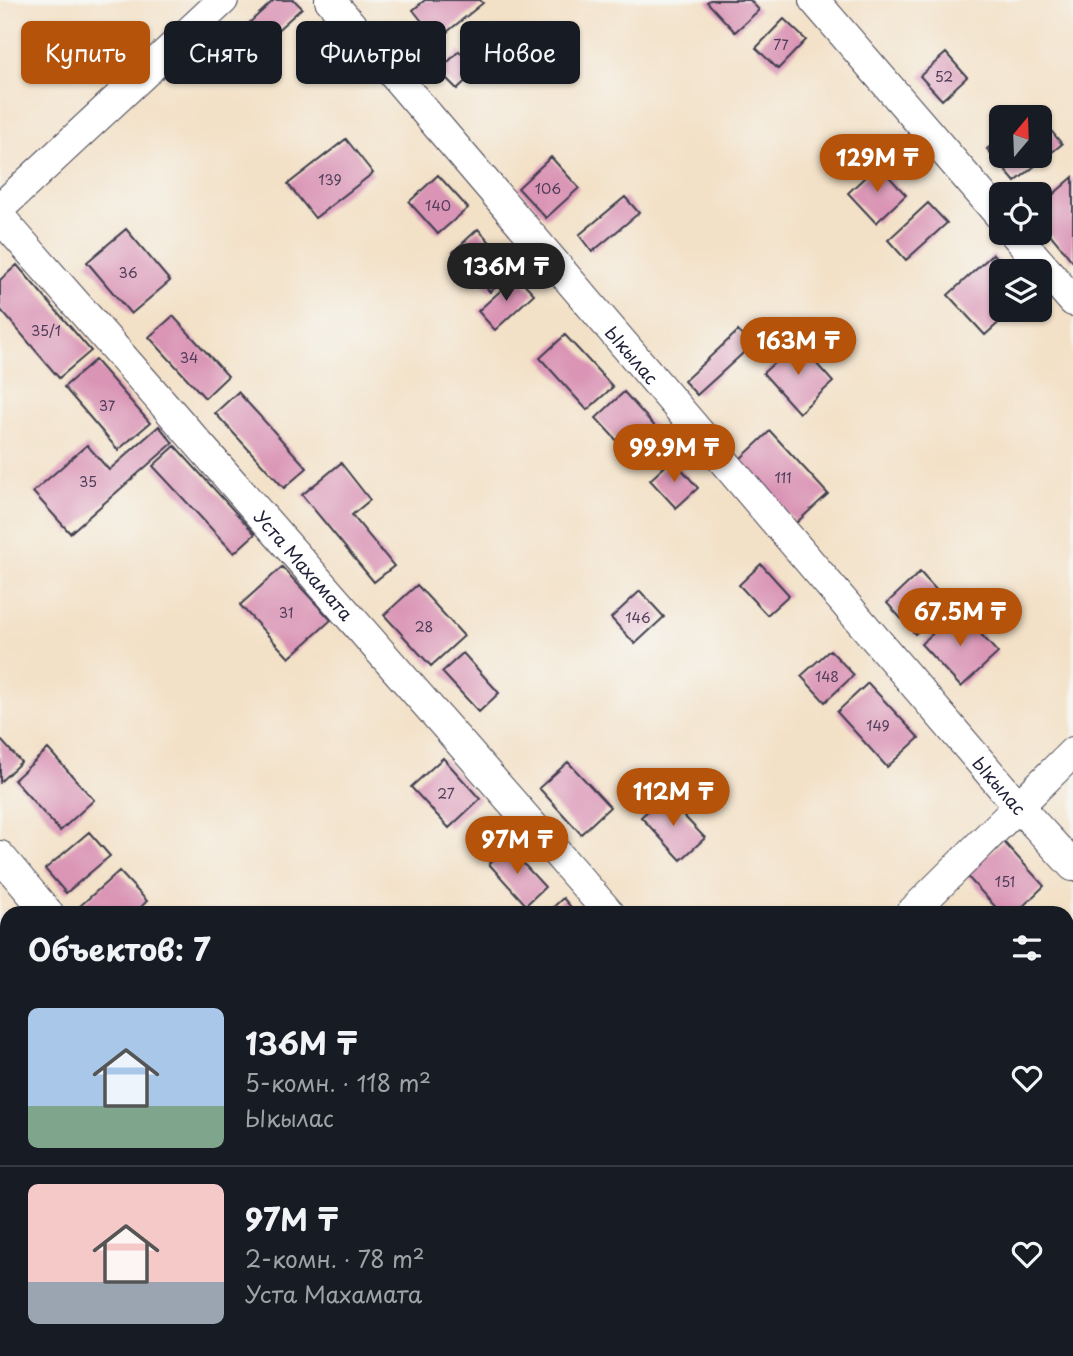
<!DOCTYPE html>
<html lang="ru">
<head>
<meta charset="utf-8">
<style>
	body { margin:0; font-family:"Playpen Sans",sans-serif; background:#20242c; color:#f1f3f6; height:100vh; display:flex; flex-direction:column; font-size:26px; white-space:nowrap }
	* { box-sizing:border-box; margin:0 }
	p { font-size:23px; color:#9ea1a6 }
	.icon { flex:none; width:38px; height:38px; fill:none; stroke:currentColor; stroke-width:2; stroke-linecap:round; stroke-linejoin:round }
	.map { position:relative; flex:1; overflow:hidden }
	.panel { position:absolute; left:0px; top:906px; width:1074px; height:450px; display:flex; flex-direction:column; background:#171b24; border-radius:21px 21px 0 0; box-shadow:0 2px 5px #0004 }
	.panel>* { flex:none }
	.top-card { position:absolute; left:21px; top:21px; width:700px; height:63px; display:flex; gap:14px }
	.needle { width:46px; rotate:19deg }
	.fabs { position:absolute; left:989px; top:105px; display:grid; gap:14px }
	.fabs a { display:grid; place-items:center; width:63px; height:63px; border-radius:10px; background:#171b24; box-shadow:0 2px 5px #0004; font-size:35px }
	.price { position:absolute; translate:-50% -60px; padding:0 16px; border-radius:24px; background:#b45309; color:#fff; font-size:23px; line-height:46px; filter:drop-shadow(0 2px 4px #0008) }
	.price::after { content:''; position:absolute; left:50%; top:42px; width:21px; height:16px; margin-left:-10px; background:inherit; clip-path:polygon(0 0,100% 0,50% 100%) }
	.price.current { background:#222; color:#fff }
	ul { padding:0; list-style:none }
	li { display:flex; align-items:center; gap:21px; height:175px; padding:0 28px }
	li+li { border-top:2px solid #363941 }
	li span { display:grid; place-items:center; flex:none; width:196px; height:140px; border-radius:10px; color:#555 }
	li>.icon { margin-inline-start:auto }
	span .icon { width:84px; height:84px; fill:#fffc; stroke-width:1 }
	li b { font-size:30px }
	h2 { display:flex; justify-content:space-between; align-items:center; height:84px; padding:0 28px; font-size:30px }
	.pill { padding:0 24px; border-radius:10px; background:#171b24; box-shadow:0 2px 5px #0004; font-size:24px; line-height:63px }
	.pill.current { background:#b45309; color:#fff }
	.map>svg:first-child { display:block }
	.building { fill:#da94b5 }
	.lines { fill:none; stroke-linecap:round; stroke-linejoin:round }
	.street-casing { stroke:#413f50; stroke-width:32 }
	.street { stroke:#fff; stroke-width:30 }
	.labels { text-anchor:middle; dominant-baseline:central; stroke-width:6; stroke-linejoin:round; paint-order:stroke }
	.number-label { font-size:14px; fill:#503e5a }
	.street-label { font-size:18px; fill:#22223b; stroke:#f6f6f2 }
</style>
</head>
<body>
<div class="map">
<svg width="1073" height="1356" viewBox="0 0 1073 1356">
	<rect width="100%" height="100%" fill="#f6f6f2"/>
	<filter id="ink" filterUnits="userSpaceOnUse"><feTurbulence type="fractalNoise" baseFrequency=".0143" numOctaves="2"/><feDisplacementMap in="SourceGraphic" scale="14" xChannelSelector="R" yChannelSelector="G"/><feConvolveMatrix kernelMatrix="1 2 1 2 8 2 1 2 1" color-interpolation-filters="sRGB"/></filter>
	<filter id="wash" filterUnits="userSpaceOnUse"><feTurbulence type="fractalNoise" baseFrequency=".00686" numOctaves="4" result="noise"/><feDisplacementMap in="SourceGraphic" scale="28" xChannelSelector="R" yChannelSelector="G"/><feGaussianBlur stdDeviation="1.57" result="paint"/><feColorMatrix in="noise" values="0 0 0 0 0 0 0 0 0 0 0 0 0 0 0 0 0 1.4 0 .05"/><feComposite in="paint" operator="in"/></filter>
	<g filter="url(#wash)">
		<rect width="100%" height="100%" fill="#f3e1c7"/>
		<g id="blocks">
			<!-- building -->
			<path class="building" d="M 274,0 L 294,0 L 302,8 L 263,43 L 247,25 Z
				M 425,0 L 480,0 L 483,3 L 437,40 L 413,10 Z
				M 710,0 L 750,0 L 759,10 L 735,32 L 707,2 Z
				M 784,19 L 806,40 L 778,69 L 756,48 Z
				M 459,51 L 477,70 L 457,89 L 439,71 Z
				M 946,53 L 967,77 L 942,100 L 920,76 Z
				M 1034,110 L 1062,144 L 1015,182 L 987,149 L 1001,138 L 1001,156 L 1040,156 L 1040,117 L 1026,117 Z
				M 346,139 L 373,173 L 315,218 L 288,184 Z
				M 551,157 L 579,188 L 546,218 L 518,188 Z
				M 878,165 L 906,195 L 876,223 L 848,193 Z
				M 438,175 L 468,208 L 438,234 L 409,202 Z
				M 1073,177 L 1073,262 L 1040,222 L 1040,206 Z
				M 625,197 L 639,213 L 592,252 L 579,235 Z
				M 928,203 L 947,223 L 906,260 L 888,240 Z
				M 126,229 L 170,281 L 131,314 L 87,262 Z
				M 478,229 L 515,270 L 490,292 L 453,252 Z
				M 993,254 L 1009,271 L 1001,271 L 1001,310 L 1013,310 L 985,335 L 948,295 Z
				M 17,265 L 91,351 L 59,378 L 0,309 L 0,280 Z
				M 517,276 L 534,294 L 495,330 L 478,311 Z
				M 173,316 L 228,376 L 205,398 L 149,337 Z
				M 738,331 L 751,346 L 697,395 L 684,381 Z
				M 565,335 L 613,387 L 587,410 L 540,358 Z
				M 797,342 L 833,382 L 799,413 L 763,373 Z
				M 95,360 L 150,423 L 118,450 L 64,387 Z
				M 238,392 L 307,468 L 284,488 L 215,413 Z
				M 624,392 L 660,432 L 632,457 L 596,418 Z
				M 159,426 L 173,443 L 70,533 L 33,492 L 87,445 L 109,470 Z
				M 770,431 L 828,494 L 796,523 L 739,460 Z
				M 175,446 L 255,534 L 234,553 L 153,466 Z
				M 673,459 L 698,488 L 676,508 L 650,480 Z
				M 341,463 L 370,500 L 352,515 L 394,566 L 374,582 L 302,495 Z
				M 761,564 L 789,595 L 767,615 L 739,585 Z
				M 282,567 L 331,620 L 289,658 L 240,605 Z
				M 920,572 L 948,603 L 915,634 L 887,603 Z
				M 417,585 L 464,636 L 431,666 L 384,615 Z
				M 640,591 L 664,617 L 635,644 L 611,618 Z
				M 959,610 L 998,653 L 961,687 L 921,644 Z
				M 830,650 L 854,675 L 825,702 L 801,676 Z
				M 463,653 L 499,693 L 479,712 L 442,672 Z
				M 868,683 L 919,738 L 887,767 L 837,712 Z
				M 0,739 L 21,762 L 0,782 Z
				M 48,749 L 94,800 L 60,831 L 14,780 Z
				M 443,758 L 480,799 L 449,828 L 411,787 Z
				M 568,762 L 610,807 L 581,834 L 539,788 Z
				M 665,796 L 705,838 L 681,860 L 641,817 Z
				M 89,832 L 110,856 L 66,893 L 45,869 Z
				M 1003,841 L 1044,886 L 1015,914 L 1002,914 L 966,875 Z
				M 508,847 L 545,887 L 526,905 L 489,864 Z
				M 119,871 L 147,901 L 134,914 L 87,914 L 80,906 Z
				M 563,898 L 577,914 L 546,914 Z
				M 0,955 L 7,963 L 7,975 L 0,981 Z
				M 7,1011 L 7,1034 L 0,1026 L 0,1017 Z
				M 309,1349 L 349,1349 L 355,1356 L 313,1356 L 308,1351 Z
				M 470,1349 L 520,1349 L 527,1356 L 470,1356 L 466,1352 Z
				M 903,1349 L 928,1349 L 920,1356 L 895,1356 Z
				M 1016,1349 L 1043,1349 L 1049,1356 L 1022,1356 Z"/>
		</g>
	</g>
	<g filter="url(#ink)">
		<use href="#blocks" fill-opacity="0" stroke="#413f50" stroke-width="2"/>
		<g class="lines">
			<!-- street casing -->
			<g class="street-casing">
				<g id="street">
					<path id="s1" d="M 330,0 L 1018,806 L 1073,866"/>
					<path d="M 814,0 L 1001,217"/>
					<path d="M 0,208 L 223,0"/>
					<path id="s2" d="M 0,217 L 610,914"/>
					<path d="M 1014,233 L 1073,301"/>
					<path d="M 0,856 L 49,914"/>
					<path d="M 910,914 L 1073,752"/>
					<path d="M 419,1349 L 425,1356"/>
					<path d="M 989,1349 L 995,1356"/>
					<path d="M 449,1356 L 456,1349"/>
				</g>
			</g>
			<!-- street -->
			<use href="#street" class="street"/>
		</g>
	</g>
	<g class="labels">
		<!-- number labels -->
		<g class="number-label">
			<text x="781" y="44">77</text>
			<text x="944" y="76">52</text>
			<text x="330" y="179">139</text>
			<text x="548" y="188">106</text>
			<text x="438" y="205">140</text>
			<text x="128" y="272">36</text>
			<text x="46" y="330">35/1</text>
			<text x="189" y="357">34</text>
			<text x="107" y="405">37</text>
			<text x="783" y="477">111</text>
			<text x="88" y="481">35</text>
			<text x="286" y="612">31</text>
			<text x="638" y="617">146</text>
			<text x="424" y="626">28</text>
			<text x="827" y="676">148</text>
			<text x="878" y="725">149</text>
			<text x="446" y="793">27</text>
			<text x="1005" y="881">151</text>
		</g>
		<!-- street labels -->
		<g class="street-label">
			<text stroke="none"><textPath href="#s1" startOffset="466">Ыкылас</textPath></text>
			<text stroke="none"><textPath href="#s2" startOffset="462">Уста Махамата</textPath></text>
			<text stroke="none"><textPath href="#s1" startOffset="1032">Ыкылас</textPath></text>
		</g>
	</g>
</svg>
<div class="fabs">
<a><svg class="needle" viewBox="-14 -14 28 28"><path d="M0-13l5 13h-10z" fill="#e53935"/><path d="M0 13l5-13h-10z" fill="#9ea1a6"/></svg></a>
<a><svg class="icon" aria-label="locate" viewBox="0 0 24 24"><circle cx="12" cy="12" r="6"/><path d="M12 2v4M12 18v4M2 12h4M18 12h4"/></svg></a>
<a><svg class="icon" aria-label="layers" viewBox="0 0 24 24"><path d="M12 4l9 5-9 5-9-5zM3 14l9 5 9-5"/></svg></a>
</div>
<b class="price" style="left:877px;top:194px">129M ₸</b>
<b class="price current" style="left:506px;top:303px">136M ₸</b>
<b class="price" style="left:798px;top:377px">163M ₸</b>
<b class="price" style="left:674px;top:484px">99.9M ₸</b>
<b class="price" style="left:960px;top:648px">67.5M ₸</b>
<b class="price" style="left:673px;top:828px">112M ₸</b>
<b class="price" style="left:517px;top:876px">97M ₸</b>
<div class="top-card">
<a class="pill current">Купить</a>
<a class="pill">Снять</a>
<a class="pill">Фильтры</a>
<a class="pill">Новое</a>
</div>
<section class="panel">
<h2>Объектов: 7<svg class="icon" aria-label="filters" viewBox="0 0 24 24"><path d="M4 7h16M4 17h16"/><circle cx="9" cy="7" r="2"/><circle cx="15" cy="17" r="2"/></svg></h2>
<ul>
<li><span style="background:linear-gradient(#a9c7e8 70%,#7fa58c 0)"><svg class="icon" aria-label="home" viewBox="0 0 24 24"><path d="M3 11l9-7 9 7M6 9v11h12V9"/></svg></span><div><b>136M ₸</b><p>5-комн. · 118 m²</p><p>Ыкылас</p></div><svg class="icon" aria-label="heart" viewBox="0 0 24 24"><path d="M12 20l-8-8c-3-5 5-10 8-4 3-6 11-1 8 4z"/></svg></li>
<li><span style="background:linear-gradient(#f6c9c9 70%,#9aa5b1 0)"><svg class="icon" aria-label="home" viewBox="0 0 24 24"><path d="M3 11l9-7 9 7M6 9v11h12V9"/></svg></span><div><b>97M ₸</b><p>2-комн. · 78 m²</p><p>Уста Махамата</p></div><svg class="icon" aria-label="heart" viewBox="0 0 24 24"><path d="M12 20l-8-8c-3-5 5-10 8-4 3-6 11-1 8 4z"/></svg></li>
</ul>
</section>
</div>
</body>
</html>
